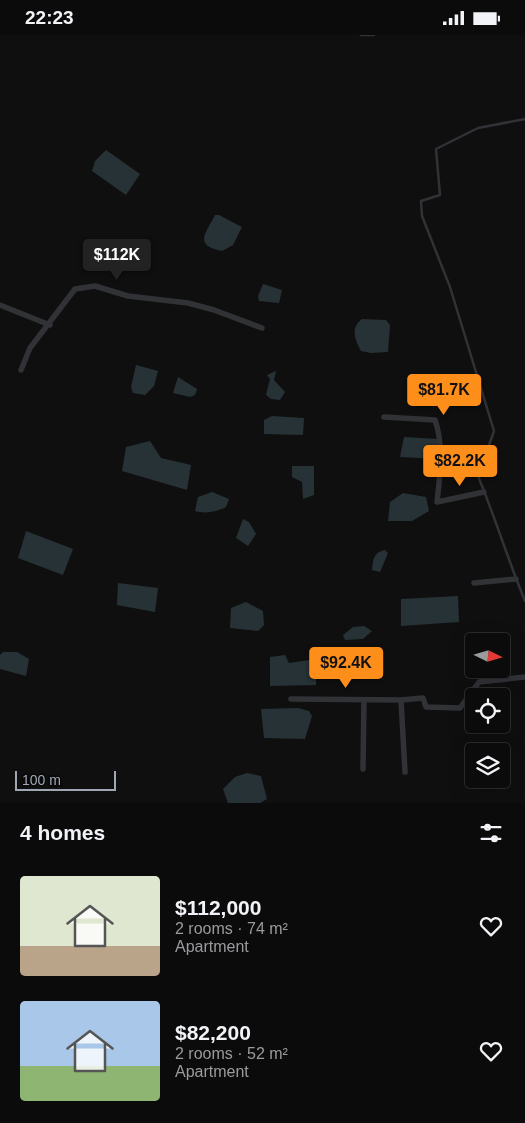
<!DOCTYPE html>
<html lang="en">
<head>
<meta charset="utf-8">
<style>
	body { margin:0; font-family:Helvetica,sans-serif; background:#141415; color:#f1f3f6; height:100vh; display:flex; flex-direction:column; font-size:19px; white-space:nowrap }
	* { box-sizing:border-box; margin:0 }
	p { font-size:16px; color:#9a9b9d }
	.icon { flex:none; width:28px; height:28px; fill:none; stroke:currentColor; stroke-width:2; stroke-linecap:round; stroke-linejoin:round }
	.map { position:relative; height:768px; overflow:hidden }
	.panel { display:flex; flex-direction:column; background:#0b0b0c; flex:1 }
	.panel>* { flex:none }
	.needle { width:32px; rotate:95deg }
	.controls { position:absolute; left:465px; top:598px; display:grid; gap:10px }
	.controls a { display:grid; place-items:center; width:45px; height:45px; border-radius:5px; background:#0b0b0c; box-shadow:0 5px 20px #0002,0 0 0 1px #2b2b2d; font-size:25px }
	.scale { position:absolute; left:15px; bottom:12px; width:101px; box-sizing:border-box; padding-left:5px; border:2px solid #9fa8b2; border-top:0; font-size:14px; line-height:18px; white-space:nowrap; color:#9fa8b2; -webkit-text-stroke:4px #0a0a0b; paint-order:stroke }
	.price { position:absolute; translate:-50% -42px; padding:0 11px; border-radius:5px; background:#fe8e1a; color:#111; font-size:16px; line-height:32px; filter:drop-shadow(0 1px 2px #0008) }
	.price::after { content:''; position:absolute; left:50%; top:30px; width:15px; height:11px; margin-left:-8px; background:inherit; clip-path:polygon(0 0,100% 0,50% 100%) }
	.price.on { background:#222; color:#fff }
	ul { padding:0; list-style:none }
	li { display:flex; align-items:center; gap:15px; height:125px; padding:0 20px }
	li span { display:grid; place-items:center; flex:none; width:140px; height:100px; border-radius:5px; color:#555 }
	li>.icon { margin-inline-start:auto }
	span .icon { width:60px; height:60px; fill:#fffc; stroke-width:1 }
	li b { font-size:21px }
	h2 { display:flex; justify-content:space-between; align-items:center; height:60px; padding:0 20px; font-size:21px }
	.status { display:flex; justify-content:space-between; align-items:center; height:35px; padding:0 25px; background:#0b0b0c; direction:ltr }
	.status svg { height:14px; fill:currentColor }
	.map>svg:first-child { display:block }
	.water { fill:#273236 }
	.lines { fill:none; stroke-linecap:round; stroke-linejoin:round }
	.service { stroke:#303236; stroke-width:2.5 }
	.minor { stroke:#303236; stroke-width:5.5 }
</style>
</head>
<body>
<div class="status"><b>22:23</b><svg viewBox="0 0 49 12"><path d="M0 12V9h3v3zM5 12V6h3v6zM10 12V3h3v9zM15 12V0h3v12zM26 1h20v11H26zM47 4h2v5h-2z"/></svg></div>
<div class="map">
<svg width="525" height="768" viewBox="0 0 525 768">
	<rect width="100%" height="100%" fill="#0f0f10"/>
	<!-- water -->
	<path class="water" d="M 106,115 L 140,139 L 126,160 L 92,136 L 95,126 Z
		M 215,180 L 219,180 L 242,192 L 233,210 L 222,216 C 192,210 207,197 215,180 Z
		M 263,249 L 282,255 L 279,268 L 259,266 L 258,261 Z
		M 362,284 L 386,285 L 390,290 L 388,317 L 371,318 L 361,316 C 355,305 350,293 362,284 Z
		M 136,330 L 158,336 L 154,351 L 145,360 L 133,358 L 131,352 Z
		M 276,336 L 274,345 L 285,357 L 280,365 L 271,364 L 266,360 L 270,344 L 267,340 Z
		M 178,342 L 197,354 L 195,360 L 190,362 L 173,358 Z
		M 272,381 L 304,383 L 303,400 L 264,399 L 264,385 Z
		M 404,402 L 439,404 L 439,424 L 400,422 Z
		M 150,406 L 161,423 L 191,430 L 187,455 L 122,436 L 126,412 Z
		M 292,431 L 314,431 L 314,460 L 303,464 L 302,447 L 292,442 Z
		M 212,457 L 229,464 L 226,472 C 216,477 206,479 195,476 L 198,462 Z
		M 403,458 L 426,462 L 429,476 L 412,486 L 388,486 L 390,467 Z
		M 243,484 L 249,487 L 256,499 L 248,511 L 236,503 Z
		M 26,496 L 73,514 L 63,540 L 18,523 Z
		M 385,515 L 388,518 L 380,537 L 372,535 C 373,524 374,517 385,515 Z
		M 118,548 L 158,553 L 155,577 L 117,570 Z
		M 458,561 L 459,587 L 401,591 L 401,564 Z
		M 246,567 L 263,576 L 264,590 L 258,596 L 230,593 L 231,573 Z
		M 364,591 L 372,596 L 363,604 L 345,605 L 343,600 L 353,592 Z
		M 3,617 L 17,617 L 29,624 L 26,641 L 0,634 L 0,620 Z
		M 285,620 L 289,628 L 316,624 L 316,650 L 270,651 L 270,622 Z
		M 298,673 L 309,676 L 312,681 L 305,704 L 264,703 L 261,674 Z
		M 247,738 L 261,741 L 267,764 L 260,768 L 228,768 L 223,754 L 235,742 Z"/>
	<g class="lines">
		<!-- service -->
		<path class="service" d="M 361,0 L 374,0
			M 525,84 L 478,93 L 436,114 L 440,160 L 421,166 L 422,181 L 450,252 L 494,396 L 478,441 C 495,482 508,525 525,566"/>
		<!-- minor -->
		<path class="minor" d="M 0,270 L 50,290
			M 21,335 L 30,313 L 75,254 L 95,251 L 128,261 L 188,268 L 214,275 L 262,293
			M 384,382 L 435,385 C 444,410 440,441 437,467 L 484,457
			M 474,548 L 516,544
			M 291,664 L 401,665
			M 363,734 L 364,665
			M 405,737 L 401,665 L 423,663 L 426,672 L 460,673 L 479,647 L 525,642"/>
	</g>
</svg>
<div class="controls">
<a><svg class="needle" viewBox="-14 -14 28 28"><path d="M0-13l5 13h-10z" fill="#e53935"/><path d="M0 13l5-13h-10z" fill="#9a9b9d"/></svg></a>
<a><svg class="icon" aria-label="locate" viewBox="0 0 24 24"><circle cx="12" cy="12" r="6"/><path d="M12 2v4M12 18v4M2 12h4M18 12h4"/></svg></a>
<a><svg class="icon" aria-label="layers" viewBox="0 0 24 24"><path d="M12 4l9 5-9 5-9-5zM3 14l9 5 9-5"/></svg></a>
</div>
<div class="scale">100 m</div>
<b class="price on" style="left:117px;top:246px">$112K</b>
<b class="price" style="left:444px;top:381px">$81.7K</b>
<b class="price" style="left:460px;top:452px">$82.2K</b>
<b class="price" style="left:346px;top:654px">$92.4K</b>
</div>
<section class="panel">
<h2>4 homes<svg class="icon" aria-label="filters" viewBox="0 0 24 24"><path d="M4 7h16M4 17h16"/><circle cx="9" cy="7" r="2"/><circle cx="15" cy="17" r="2"/></svg></h2>
<ul>
<li><span style="background:linear-gradient(#dfe7d0 70%,#b9a48a 0)"><svg class="icon" aria-label="home" viewBox="0 0 24 24"><path d="M3 11l9-7 9 7M6 9v11h12V9"/></svg></span><div><b>$112,000</b><p>2 rooms · 74 m²</p><p>Apartment</p></div><svg class="icon" aria-label="heart" viewBox="0 0 24 24"><path d="M12 20l-8-8c-3-5 5-10 8-4 3-6 11-1 8 4z"/></svg></li>
<li><span style="background:linear-gradient(#a9c7e8 65%,#8fb573 0)"><svg class="icon" aria-label="home" viewBox="0 0 24 24"><path d="M3 11l9-7 9 7M6 9v11h12V9"/></svg></span><div><b>$82,200</b><p>2 rooms · 52 m²</p><p>Apartment</p></div><svg class="icon" aria-label="heart" viewBox="0 0 24 24"><path d="M12 20l-8-8c-3-5 5-10 8-4 3-6 11-1 8 4z"/></svg></li>
</ul>
</section>
</body>
</html>
